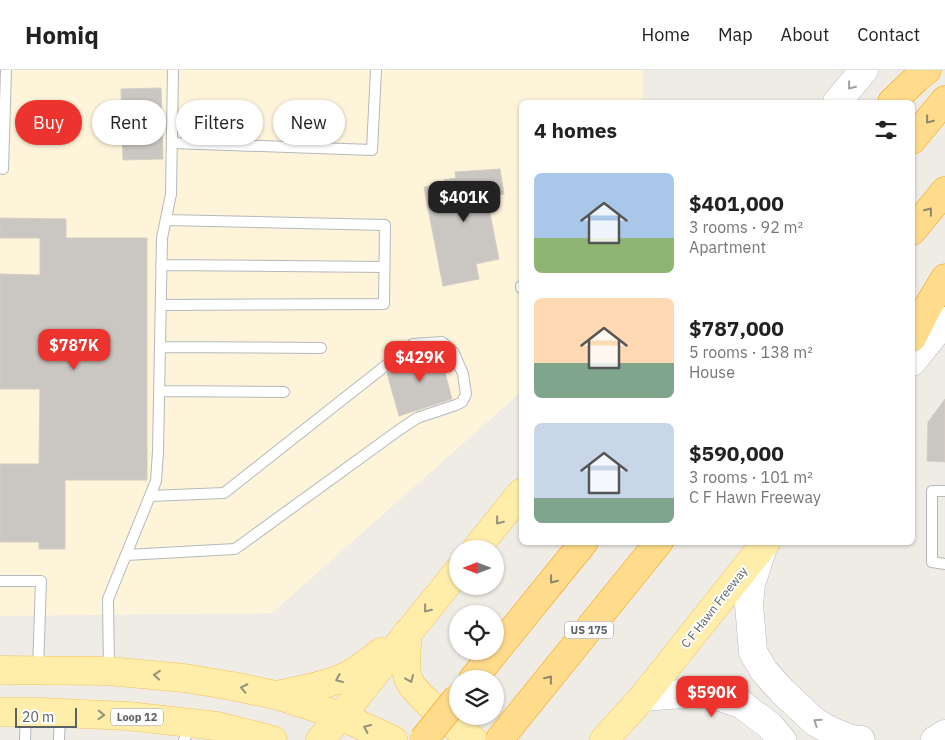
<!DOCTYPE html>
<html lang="en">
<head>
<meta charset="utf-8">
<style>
	body { margin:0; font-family:"IBM Plex Sans",sans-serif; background:#f2f2f2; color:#222; height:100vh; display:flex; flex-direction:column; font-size:19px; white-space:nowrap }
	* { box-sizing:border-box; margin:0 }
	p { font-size:16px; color:#767676 }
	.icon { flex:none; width:28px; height:28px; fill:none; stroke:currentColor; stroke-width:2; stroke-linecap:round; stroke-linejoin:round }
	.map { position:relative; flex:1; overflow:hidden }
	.sheet { position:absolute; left:519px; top:30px; width:396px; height:445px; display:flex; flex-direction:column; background:#fff; border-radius:8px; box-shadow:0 1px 4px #0004 }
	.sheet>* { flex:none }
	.top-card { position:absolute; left:15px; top:30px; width:429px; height:45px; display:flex; gap:10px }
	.needle { width:32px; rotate:270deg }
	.tools { position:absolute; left:449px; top:470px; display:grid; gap:10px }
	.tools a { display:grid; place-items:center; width:55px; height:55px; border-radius:50%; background:#fff; box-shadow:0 1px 4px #0004; font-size:25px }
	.scale { position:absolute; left:15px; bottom:12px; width:62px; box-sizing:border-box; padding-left:5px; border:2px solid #5c6165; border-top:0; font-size:14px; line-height:18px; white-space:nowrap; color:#5c6165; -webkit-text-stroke:4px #fff; paint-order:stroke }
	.price { position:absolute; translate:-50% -42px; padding:0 11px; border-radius:10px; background:#ed332d; color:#fff; font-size:16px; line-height:32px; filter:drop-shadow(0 1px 2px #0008) }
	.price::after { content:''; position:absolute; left:50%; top:30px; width:15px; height:11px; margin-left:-8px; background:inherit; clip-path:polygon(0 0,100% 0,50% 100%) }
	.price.on { background:#222; color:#fff }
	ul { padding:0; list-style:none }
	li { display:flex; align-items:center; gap:15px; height:125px; padding:0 15px }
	li span { display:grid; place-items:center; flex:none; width:140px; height:100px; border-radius:8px; color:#555 }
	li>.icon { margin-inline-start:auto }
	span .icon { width:60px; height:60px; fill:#fffc; stroke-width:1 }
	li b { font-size:21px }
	h2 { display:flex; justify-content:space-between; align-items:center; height:60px; padding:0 15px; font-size:21px }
	.pill { padding:0 18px; border-radius:22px; background:#fff; box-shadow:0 1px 4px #0004; font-size:18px; line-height:45px }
	.pill.on { background:#ed332d; color:#fff }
	header { display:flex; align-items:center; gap:30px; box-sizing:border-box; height:70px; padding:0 25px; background:#fff; border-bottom:1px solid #e0e0e0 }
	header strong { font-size:24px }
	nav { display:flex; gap:28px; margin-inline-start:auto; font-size:18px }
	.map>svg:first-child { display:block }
	.commercial { fill:#fef4da }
	.building { fill:#cac7c2; stroke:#d4cec3 }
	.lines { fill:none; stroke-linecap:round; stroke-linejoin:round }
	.lane-casing { stroke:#b5b8bc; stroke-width:12 }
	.secondary-casing { stroke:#b6babf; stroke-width:29 }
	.primary-casing { stroke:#f4c158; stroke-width:29 }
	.highway-casing { stroke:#f49c00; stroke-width:29 }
	.lane { stroke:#fff; stroke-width:10 }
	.secondary { stroke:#fff; stroke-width:28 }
	.primary { stroke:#ffedaa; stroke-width:28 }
	.highway { stroke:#ffdc8c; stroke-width:28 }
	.highway-bridge-casing { stroke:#f49c00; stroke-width:29; stroke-linecap:butt }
	.highway-bridge { stroke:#ffdc8c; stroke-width:28 }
	.oneway { stroke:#9da0a3 }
	.oneway2 { stroke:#8d8671 }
	.oneway3 { stroke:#95927d }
	.labels { text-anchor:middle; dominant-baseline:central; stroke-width:4; stroke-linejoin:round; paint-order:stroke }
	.shield { fill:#fff; stroke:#8d9093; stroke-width:1 }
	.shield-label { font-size:11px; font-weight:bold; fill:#5c6165 }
	.street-label { font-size:12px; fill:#5c6165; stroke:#fff }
</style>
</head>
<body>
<header>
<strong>Homiq</strong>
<nav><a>Home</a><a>Map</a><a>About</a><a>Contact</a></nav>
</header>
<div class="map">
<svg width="945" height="670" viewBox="0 0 945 670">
	<rect width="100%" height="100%" fill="#efece5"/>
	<!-- commercial -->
	<path class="commercial" d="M 0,0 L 643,0 L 643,32 L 521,32 L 521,322 L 272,543 L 0,546 Z"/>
	<!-- building -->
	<path class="building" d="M 161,18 L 163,89 L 123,90 L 121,19 Z
		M 500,99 L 504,124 L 487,128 L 499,189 L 476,194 L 479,209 L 443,216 L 424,117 L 445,113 L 444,110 L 456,108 L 455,102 Z
		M 0,148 L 66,149 L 66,168 L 147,168 L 147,410 L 65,410 L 65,479 L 39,479 L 39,472 L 0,472 L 0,394 L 39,394 L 40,319 L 0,319 L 0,204 L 40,205 L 40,168 L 0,168 Z
		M 439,280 L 452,329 L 399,346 L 387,303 L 401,298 L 400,293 L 407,288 Z
		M 945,329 L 945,392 L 927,391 L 928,352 Z"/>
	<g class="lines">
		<!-- lane casing -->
		<g class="lane-casing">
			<path id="lane" d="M 172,73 L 372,80 L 376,0
				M 3,99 L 6,0
				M 161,195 L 384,197
				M 521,216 L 521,218
				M 161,235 L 384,234 L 385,155 L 166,150
				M 160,277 L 321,278
				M 159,321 L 284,322
				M 945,421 L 932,421 L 932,492 L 945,494
				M 126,485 L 235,479 L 399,360 L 417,348 L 456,335 L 462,332 L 466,324 L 463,304 L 454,283 L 442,272 L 413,274 L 224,423 L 150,426
				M 0,511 L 41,511 L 38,599
				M 109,600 L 108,529 L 156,411 L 158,382 L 162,168 L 171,124 L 173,0
				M 25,670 L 26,644
				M 59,670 L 60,644
				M 184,670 L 192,654"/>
		</g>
		<!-- secondary casing -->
		<g class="secondary-casing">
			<path id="secondary" d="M 837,32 L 864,0
				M 912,292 L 945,251
				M 763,477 L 751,514 L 749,534 L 753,582 L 764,601 L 782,621 L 815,652 L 831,661 L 851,669 L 861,670
				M 643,627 L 694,623 L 720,627 L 741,634 L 770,656 L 782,670
				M 935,670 L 945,664"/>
		</g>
		<!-- primary casing -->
		<g class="primary-casing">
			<path id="primary" d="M 476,479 L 521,423
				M 408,562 C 407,577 404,594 408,608 C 412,623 459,660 473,670
				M 0,600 L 109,601 L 184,608 L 232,616 L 276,625 L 341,646 L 393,670
				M 277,625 C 298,620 321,617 342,608 C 356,602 369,592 381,582
				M 0,642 L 38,642 L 128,646 L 217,656 L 273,670
				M 320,670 L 341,646 L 458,501
				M 604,670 L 643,627 L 766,472"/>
		</g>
		<!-- highway casing -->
		<g class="highway-casing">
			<path id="highway" d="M 892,32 L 917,8 L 927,0
				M 912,70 L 945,30
				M 912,161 L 945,121
				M 912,268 L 927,238 L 945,208
				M 473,609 L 584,472
				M 499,670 L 659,472"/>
		</g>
		<!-- lane -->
		<use href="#lane" class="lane"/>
		<!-- secondary -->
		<use href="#secondary" class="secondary"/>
		<!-- primary -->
		<use href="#primary" class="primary"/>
		<!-- highway -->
		<use href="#highway" class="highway"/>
		<!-- highway-bridge casing -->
		<g class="highway-bridge-casing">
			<path id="highway-bridge" d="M 423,670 L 458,627"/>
		</g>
		<!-- highway-bridge -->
		<use href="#highway-bridge" class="highway-bridge"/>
	</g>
	<!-- one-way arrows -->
	<defs><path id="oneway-chevron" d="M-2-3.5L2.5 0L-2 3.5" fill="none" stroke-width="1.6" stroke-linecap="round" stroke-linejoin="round" transform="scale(1.25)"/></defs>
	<g class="oneway">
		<use href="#oneway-chevron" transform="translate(851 16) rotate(129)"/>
		<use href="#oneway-chevron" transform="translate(817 652) rotate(-146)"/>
	</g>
	<g class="oneway2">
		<use href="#oneway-chevron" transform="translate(929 50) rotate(129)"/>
		<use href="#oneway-chevron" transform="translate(929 141) rotate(-51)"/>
		<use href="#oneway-chevron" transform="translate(553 510) rotate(129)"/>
		<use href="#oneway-chevron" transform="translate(549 609) rotate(-51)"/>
	</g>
	<g class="oneway3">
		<use href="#oneway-chevron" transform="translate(499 451) rotate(129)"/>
		<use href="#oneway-chevron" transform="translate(427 539) rotate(129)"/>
		<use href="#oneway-chevron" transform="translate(157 605) rotate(-175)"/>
		<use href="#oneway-chevron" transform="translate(339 609) rotate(157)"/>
		<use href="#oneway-chevron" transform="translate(410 609) rotate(67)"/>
		<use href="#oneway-chevron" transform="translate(244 618) rotate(-168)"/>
		<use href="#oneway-chevron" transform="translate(101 645) rotate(2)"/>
		<use href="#oneway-chevron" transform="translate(367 658) rotate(-155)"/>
	</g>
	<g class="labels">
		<!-- shield labels -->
		<g class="shield">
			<rect x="565" y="551.5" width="48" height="17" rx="4"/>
			<rect x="111" y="638.5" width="52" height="17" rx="4"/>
		</g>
		<g class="shield-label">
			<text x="589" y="560">US 175</text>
			<text x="137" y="647">Loop 12</text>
		</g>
		<!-- street labels -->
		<g class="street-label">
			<text transform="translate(714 537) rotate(-52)">C F Hawn Freeway</text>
		</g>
	</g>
</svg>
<div class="tools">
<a><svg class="needle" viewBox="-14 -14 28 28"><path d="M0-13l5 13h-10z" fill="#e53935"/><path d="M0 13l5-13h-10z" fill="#767676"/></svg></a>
<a><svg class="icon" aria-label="locate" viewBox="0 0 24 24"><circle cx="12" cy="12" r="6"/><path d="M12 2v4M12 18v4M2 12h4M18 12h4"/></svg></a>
<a><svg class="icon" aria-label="layers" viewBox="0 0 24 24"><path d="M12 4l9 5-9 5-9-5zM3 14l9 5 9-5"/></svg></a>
</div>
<div class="scale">20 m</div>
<b class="price on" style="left:464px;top:153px">$401K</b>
<b class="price" style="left:74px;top:301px">$787K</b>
<b class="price" style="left:420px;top:313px">$429K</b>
<b class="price" style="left:712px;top:648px">$590K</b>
<div class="top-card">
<a class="pill on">Buy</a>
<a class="pill">Rent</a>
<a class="pill">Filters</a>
<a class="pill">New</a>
</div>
<section class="sheet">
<h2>4 homes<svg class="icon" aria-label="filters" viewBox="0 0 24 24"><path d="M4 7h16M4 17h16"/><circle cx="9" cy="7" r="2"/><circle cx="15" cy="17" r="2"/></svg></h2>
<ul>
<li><span style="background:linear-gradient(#a9c7e8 65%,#8fb573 0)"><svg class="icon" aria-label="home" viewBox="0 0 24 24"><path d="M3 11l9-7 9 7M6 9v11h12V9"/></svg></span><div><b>$401,000</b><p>3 rooms · 92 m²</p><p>Apartment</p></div></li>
<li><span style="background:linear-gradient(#ffd9b3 65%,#7fa58c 0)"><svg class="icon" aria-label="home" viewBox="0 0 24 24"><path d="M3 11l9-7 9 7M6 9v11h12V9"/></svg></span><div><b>$787,000</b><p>5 rooms · 138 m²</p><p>House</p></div></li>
<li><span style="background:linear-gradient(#c9d6e8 75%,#7fa58c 0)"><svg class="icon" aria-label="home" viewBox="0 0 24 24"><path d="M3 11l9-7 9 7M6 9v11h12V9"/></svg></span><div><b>$590,000</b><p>3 rooms · 101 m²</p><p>C F Hawn Freeway</p></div></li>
</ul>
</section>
</div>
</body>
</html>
